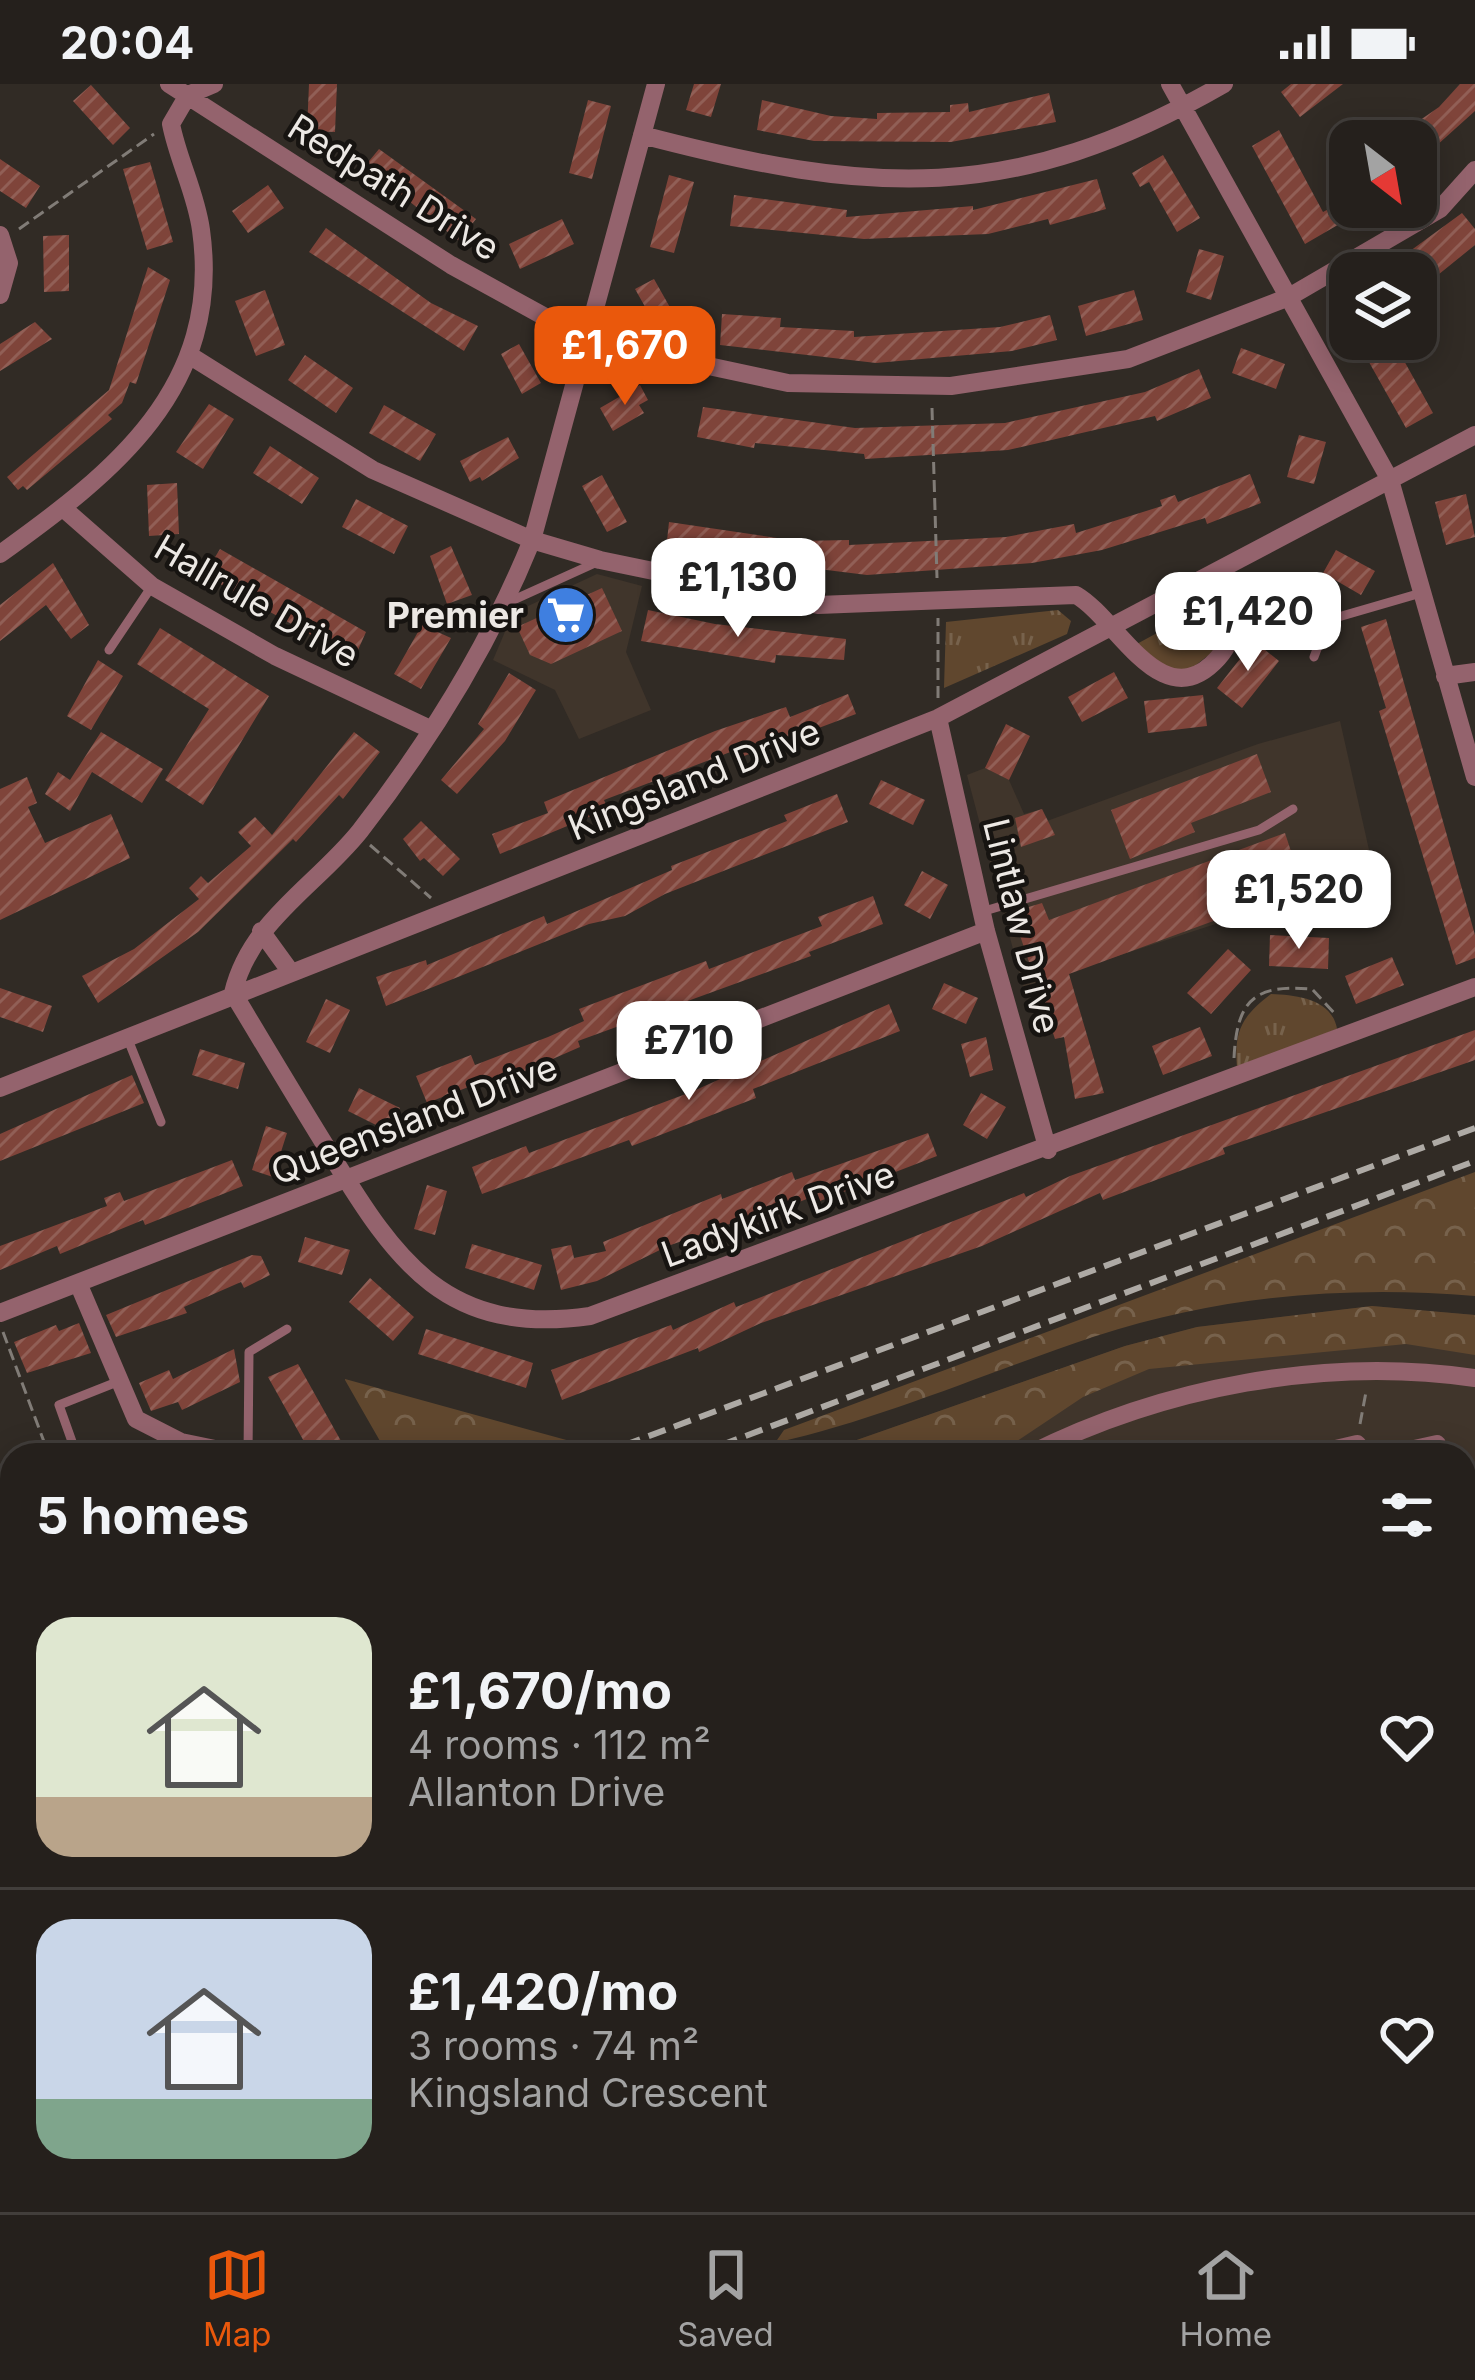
<!DOCTYPE html>
<html lang="en">
<head>
<meta charset="utf-8">
<style>
	body { margin:0; font-family:Inter,sans-serif; background:#312d29; color:#f1f3f6; height:100vh; display:flex; flex-direction:column; font-size:45px; white-space:nowrap }
	* { box-sizing:border-box; margin:0 }
	p { font-size:39px; color:#a3a3a3 }
	.icon { flex:none; width:66px; height:66px; fill:none; stroke:currentColor; stroke-width:2; stroke-linecap:round; stroke-linejoin:round }
	.map { position:relative; flex:1; overflow:hidden }
	.sheet { position:absolute; left:0px; top:1359px; width:1476px; height:771px; display:flex; flex-direction:column; background:#25201c; border-radius:36px 36px 0 0; box-shadow:0 6px 30px #0003,0 0 0 3px #423e3b }
	.sheet>* { flex:none }
	.needle { width:78px; rotate:149deg }
	.tools { position:absolute; left:1329px; top:36px; display:grid; gap:24px }
	.tools a { display:grid; place-items:center; width:108px; height:108px; border-radius:24px; background:#25201c; box-shadow:0 6px 30px #0003,0 0 0 3px #423e3b; font-size:60px }
	.price { position:absolute; translate:-50% -102px; padding:0 27px; border-radius:24px; background:#fff; color:#222; font-size:39px; line-height:78px; filter:drop-shadow(0 3px 6px #0008) }
	.price::after { content:''; position:absolute; left:50%; top:72px; width:36px; height:27px; margin-left:-18px; background:inherit; clip-path:polygon(0 0,100% 0,50% 100%) }
	.price.selected { background:#ea580c; color:#fff }
	ul { padding:0; list-style:none }
	li { display:flex; align-items:center; gap:36px; height:300px; padding:0 36px }
	li+li { border-top:3px solid #423e3b }
	li span { display:grid; place-items:center; flex:none; width:336px; height:240px; border-radius:36px; color:#555 }
	li>.icon { margin-inline-start:auto }
	span .icon { width:144px; height:144px; fill:#fffc; stroke-width:1 }
	li b { font-size:51px }
	h2 { display:flex; justify-content:space-between; align-items:center; height:144px; padding:0 36px; font-size:51px }
	.status { display:flex; justify-content:space-between; align-items:center; height:84px; padding:0 60px; background:#25201c; direction:ltr }
	.status svg { height:33px; fill:currentColor }
	.dock { display:flex; justify-content:space-around; align-items:center; height:168px; border-top:3px solid #423e3b; background:#25201c; font-size:33px; color:#a3a3a3 }
	.dock a { display:grid; justify-items:center; gap:6px }
	.dock .selected { color:#ea580c }
	.map>svg:first-child { display:block }
	.built { fill:#40352b }
	.grass { fill:url(#grass-tufts) }
	.forest { fill:url(#forest-crowns) }
	.building { fill:url(#building-hatch) }
	.lines { fill:none; stroke-linecap:round; stroke-linejoin:round }
	.path { stroke:#817c77; stroke-width:3; stroke-dasharray:12 6; stroke-linecap:butt }
	.lane { stroke:#94636d; stroke-width:9 }
	.street { stroke:#94636d; stroke-width:18 }
	.primary { stroke:#fc98ad; stroke-width:30 }
	.highway { stroke:#f8c7cf; stroke-width:33 }
	.rail { stroke:#aeaaa5; stroke-width:6; stroke-dasharray:18 9; stroke-linecap:butt }
	.labels { text-anchor:middle; dominant-baseline:central; stroke-width:9; stroke-linejoin:round; paint-order:stroke }
	.street-label { font-size:36px; fill:#ece8e4; stroke:#171411 }
	.poi-label { font-size:36px; font-weight:bold; fill:#ece8e4; stroke:#171411; text-anchor:end }
</style>
</head>
<body>
<div class="status"><b>20:04</b><svg viewBox="0 0 49 12"><path d="M0 12V9h3v3zM5 12V6h3v6zM10 12V3h3v9zM15 12V0h3v12zM26 1h20v11H26zM47 4h2v5h-2z"/></svg></div>
<div class="map">
<svg width="1475" height="2128" viewBox="0 0 1475 2128">
	<defs>
		<pattern id="grass-tufts" width="24" height="20" patternUnits="userSpaceOnUse" patternTransform="scale(3)"><rect width="24" height="20" fill="#60472e"/><path d="M3 7l-1-3M5 7V3M7 7l1-3M15 17l-1-3M17 17v-4M19 17l1-3" fill="none" stroke="#77624c"/></pattern>
		<pattern id="forest-crowns" width="20" height="18" patternUnits="userSpaceOnUse" patternTransform="scale(3)"><rect width="20" height="18" fill="#60472e"/><path d="M2 6a3 3 0 1 1 6 0M12 15a3 3 0 1 1 6 0" fill="none" stroke="#77624c"/></pattern>
		<pattern id="building-hatch" width="6" height="6" patternUnits="userSpaceOnUse" patternTransform="scale(3)"><rect width="6" height="6" fill="#7f443a"/><path d="M-1 1l2-2M0 6l6-6M5 7l2-2" fill="none" stroke="#915f56"/></pattern>
	</defs>
	<rect width="100%" height="100%" fill="#312b25"/>
	<!-- built -->
	<path class="built" d="M 597,490 L 642,502 L 626,568 L 651,626 L 579,655 L 555,606 L 493,576 L 513,529 Z
		M 1340,637 L 1374,788 L 1023,903 L 967,691 L 985,684 L 1009,696 L 1024,730 L 1042,725 L 1047,737 L 1258,660 Z
		M 1372,1222 L 1475,1231 L 1475,2128 L 892,2128 L 873,2118 L 1464,2118 L 1464,1371 L 814,1371 L 1125,1262 L 1197,1243 Z"/>
	<!-- grass -->
	<path class="grass" d="M 1223,513 L 1228,556 L 1188,587 L 1166,588 L 1135,561 Z
		M 1058,526 L 1071,537 L 1067,550 L 944,604 L 946,538 Z
		M 1271,910 C 1297,911 1332,915 1337,945 L 1237,984 C 1234,947 1241,933 1271,910 Z"/>
	<!-- forest -->
	<path class="forest" d="M 1475,1088 L 1475,1212 C 1346,1201 1220,1212 1096,1252 C 990,1287 885,1334 775,1359 L 784,1346 Z
		M 1372,1222 L 1475,1231 L 1475,1271 L 1406,1260 L 1149,1285 L 1083,1313 L 996,1371 L 814,1371 L 1125,1262 L 1197,1243 Z
		M 345,1296 L 345,1295 L 570,1357 L 533,1371 L 388,1371 Z
		M 12,1782 L 12,1912 L 0,1910 L 0,1788 Z
		M 12,2055 L 12,2118 L 165,2118 L 162,2128 L 0,2128 L 0,2056 Z
		M 760,2118 L 922,2118 L 943,2128 L 783,2128 Z"/>
	<!-- building -->
	<path class="building" d="M 309,0 L 337,0 L 335,48 L 307,47 Z
		M 694,0 L 721,0 L 711,33 L 686,26 Z
		M 1291,0 L 1343,0 L 1300,33 L 1281,8 Z
		M 1460,0 L 1475,0 L 1475,27 L 1416,80 L 1416,57 L 1390,57 L 1439,23 Z
		M 91,1 L 130,44 L 113,61 L 73,17 Z
		M 1049,9 L 1056,38 L 951,58 L 814,57 L 757,46 L 762,16 L 831,32 L 877,35 L 877,29 L 950,28 L 950,21 L 968,19 L 969,28 Z
		M 588,16 L 611,22 L 592,95 L 569,89 Z
		M 1279,46 L 1323,128 L 1346,116 L 1355,131 L 1305,160 L 1252,62 Z
		M 379,65 L 476,135 L 459,157 L 365,82 Z
		M 1163,71 L 1200,134 L 1177,148 L 1149,98 L 1140,103 L 1132,89 Z
		M 0,75 L 40,102 L 26,124 L 0,107 Z
		M 150,78 L 173,158 L 147,166 L 123,85 Z
		M 669,91 L 694,98 L 674,169 L 650,163 Z
		M 1097,95 L 1106,125 L 1050,141 L 1048,135 L 988,150 L 864,155 L 730,142 L 734,111 L 847,126 L 846,133 L 973,122 L 973,126 Z
		M 268,101 L 284,124 L 248,149 L 232,127 Z
		M 1462,129 L 1475,145 L 1475,161 L 1433,195 L 1416,207 L 1416,189 L 1380,189 Z
		M 562,135 L 574,160 L 520,185 L 509,160 Z
		M 326,144 L 431,219 L 478,242 L 464,267 L 309,168 Z
		M 69,151 L 69,207 L 44,208 L 43,152 Z
		M 1199,165 L 1224,172 L 1211,216 L 1186,208 Z
		M 148,183 L 170,196 L 136,300 L 130,298 L 122,319 L 108,331 L 112,335 L 27,406 L 23,402 L 18,406 L 7,393 L 109,306 Z
		M 654,195 L 676,234 L 657,244 L 635,205 Z
		M 265,206 L 285,261 L 256,272 L 235,217 Z
		M 1134,206 L 1143,236 L 1086,252 L 1078,222 Z
		M 722,230 L 781,234 L 780,243 L 854,247 L 854,253 L 1000,243 L 1050,231 L 1057,256 L 1012,267 L 876,279 L 720,261 Z
		M 35,238 L 52,255 L 0,287 L 0,260 Z
		M 1356,255 L 1392,255 L 1433,329 L 1406,344 Z
		M 519,260 L 541,299 L 522,310 L 501,270 Z
		M 1241,264 L 1285,280 L 1276,305 L 1232,289 Z
		M 305,271 L 353,304 L 336,329 L 288,296 Z
		M 1199,285 L 1211,314 L 1157,337 L 1155,332 L 1008,366 L 865,375 L 864,370 L 755,359 L 754,364 L 697,353 L 703,323 L 855,344 L 1005,339 L 1145,308 Z
		M 640,301 L 648,316 L 639,321 L 644,329 L 613,347 L 600,324 Z
		M 209,320 L 234,335 L 203,385 L 176,368 Z
		M 384,321 L 436,350 L 420,377 L 369,349 Z
		M 1299,351 L 1326,358 L 1314,400 L 1287,393 Z
		M 508,353 L 519,374 L 482,397 L 480,393 L 470,398 L 460,377 Z
		M 270,362 L 319,394 L 302,420 L 253,389 Z
		M 1250,390 L 1261,419 L 1207,440 L 1205,434 L 1102,466 L 1032,479 L 867,491 L 666,466 L 669,438 L 797,457 L 849,456 L 849,461 L 1006,453 L 1074,440 L 1076,449 L 1162,422 L 1160,416 L 1175,411 L 1178,418 Z
		M 602,391 L 627,438 L 607,448 L 582,402 Z
		M 177,399 L 179,450 L 149,452 L 147,401 Z
		M 1466,410 L 1475,453 L 1446,461 L 1435,418 Z
		M 356,415 L 408,442 L 394,470 L 342,443 Z
		M 451,462 L 472,511 L 447,520 L 430,472 Z
		M 220,465 L 366,548 L 354,575 L 204,491 Z
		M 1336,466 L 1375,487 L 1361,511 L 1323,489 Z
		M 53,479 L 89,541 L 71,555 L 46,521 L 0,557 L 0,521 Z
		M 1293,493 L 1304,520 L 1262,544 L 1248,518 Z
		M 602,504 L 622,547 L 551,580 L 530,571 L 517,543 Z
		M 648,526 L 715,540 L 846,555 L 844,576 L 776,571 L 775,579 L 641,557 Z
		M 1386,535 L 1475,851 L 1475,874 L 1456,881 L 1379,627 L 1386,624 L 1361,543 Z
		M 422,541 L 451,554 L 421,605 L 394,590 Z
		M 160,544 L 269,612 L 203,721 L 165,696 L 209,625 L 137,580 Z
		M 1254,557 L 1279,577 L 1242,624 L 1217,604 Z
		M 98,576 L 123,592 L 91,646 L 67,632 Z
		M 1114,588 L 1128,614 L 1082,638 L 1068,613 Z
		M 509,589 L 536,606 L 505,657 L 457,710 L 441,696 L 484,645 L 478,640 Z
		M 848,610 L 856,630 L 744,672 L 741,664 L 604,716 L 608,725 L 500,770 L 492,750 L 548,729 L 544,718 L 715,647 L 786,623 L 790,633 Z
		M 1203,611 L 1207,642 L 1148,649 L 1144,617 Z
		M 1006,640 L 1030,652 L 1009,696 L 985,684 Z
		M 101,648 L 163,685 L 142,719 L 92,688 L 70,727 L 45,710 L 58,688 L 70,696 Z
		M 354,648 L 380,668 L 343,715 L 339,711 L 296,758 L 293,755 L 198,848 L 98,919 L 82,892 L 134,865 L 199,815 L 189,804 L 201,792 L 208,799 L 251,762 L 238,748 L 255,733 L 272,751 Z
		M 1257,670 L 1271,708 L 1191,739 L 1195,748 L 1130,775 L 1111,726 Z
		M 27,693 L 37,719 L 28,723 L 45,759 L 111,730 L 130,774 L 0,836 L 0,705 Z
		M 881,696 L 925,716 L 913,741 L 869,720 Z
		M 837,710 L 848,738 L 665,810 L 625,832 L 589,840 L 386,922 L 376,893 L 426,876 L 427,881 L 544,832 L 547,840 L 672,786 L 671,782 L 787,737 L 784,731 Z
		M 1042,725 L 1055,751 L 1021,763 L 1015,734 Z
		M 421,737 L 460,775 L 443,792 L 424,774 L 420,777 L 403,755 Z
		M 1285,749 L 1303,804 L 1069,890 L 1104,1009 L 1075,1015 L 1064,953 L 1055,955 L 1012,828 L 1042,819 L 1049,836 Z
		M 922,787 L 948,801 L 930,835 L 904,821 Z
		M 873,812 L 883,840 L 809,868 L 811,872 L 578,957 L 580,963 L 500,998 L 497,992 L 427,1019 L 416,992 L 471,971 L 475,981 L 548,953 L 584,937 L 579,925 L 706,877 L 709,885 L 822,842 L 818,833 Z
		M 1270,851 L 1329,854 L 1328,885 L 1269,882 Z
		M 1228,865 L 1251,886 L 1211,930 L 1187,909 Z
		M 1392,873 L 1404,901 L 1356,920 L 1345,892 Z
		M 944,899 L 978,914 L 966,940 L 932,925 Z
		M 0,904 L 52,922 L 43,948 L 0,933 Z
		M 326,915 L 350,926 L 330,969 L 306,958 Z
		M 889,920 L 900,947 L 753,1005 L 756,1014 L 686,1041 L 632,1062 L 629,1056 L 482,1110 L 472,1083 L 526,1062 L 529,1069 L 691,1008 Z
		M 1200,943 L 1212,972 L 1163,991 L 1152,962 Z
		M 1475,946 L 1475,976 L 1223,1064 L 1225,1070 L 1103,1116 L 1100,1109 L 982,1162 L 761,1239 L 699,1268 L 698,1264 L 562,1316 L 551,1286 L 671,1241 L 673,1246 L 734,1218 L 736,1223 L 1024,1109 L 1026,1113 L 1070,1092 Z
		M 986,953 L 993,986 L 970,993 L 961,960 Z
		M 200,965 L 245,979 L 238,1005 L 192,991 Z
		M 132,991 L 144,1019 L 0,1077 L 0,1050 Z
		M 359,1004 L 400,1024 L 388,1047 L 348,1027 Z
		M 981,1009 L 1006,1023 L 987,1055 L 963,1041 Z
		M 266,1042 L 287,1049 L 273,1093 L 252,1086 Z
		M 928,1049 L 937,1072 L 820,1117 L 817,1111 L 748,1138 L 746,1134 L 668,1162 L 597,1197 L 561,1206 L 551,1165 L 571,1161 L 574,1174 L 606,1167 L 603,1158 L 721,1110 L 722,1115 L 792,1088 L 795,1096 Z
		M 232,1076 L 243,1102 L 145,1141 L 143,1136 L 60,1170 L 57,1162 L 0,1186 L 0,1162 L 107,1122 L 104,1114 L 120,1108 L 124,1117 Z
		M 427,1101 L 447,1107 L 435,1151 L 414,1145 Z
		M 305,1153 L 350,1166 L 342,1191 L 298,1178 Z
		M 472,1160 L 542,1181 L 534,1206 L 465,1184 Z
		M 252,1171 L 261,1172 L 270,1191 L 244,1204 L 241,1198 L 184,1223 L 187,1229 L 116,1253 L 106,1231 Z
		M 370,1194 L 414,1233 L 393,1257 L 349,1218 Z
		M 79,1239 L 91,1269 L 27,1289 L 14,1258 L 56,1241 L 59,1247 Z
		M 426,1245 L 533,1279 L 526,1304 L 418,1270 Z
		M 234,1265 L 240,1298 L 182,1326 L 178,1318 L 151,1327 L 139,1299 L 169,1286 L 173,1295 Z
		M 298,1280 L 341,1357 L 311,1370 L 268,1293 Z"/>
	<g class="lines">
		<!-- path -->
		<path class="path" d="M 19,145 L 154,50
			M 932,324 L 937,494
			M 938,614 L 938,534
			M 370,761 L 431,814
			M 1234,974 C 1237,916 1254,900 1312,905 L 1337,932
			M 3,1248 L 49,1371
			M 1360,1340 L 1366,1308
			M 246,2128 L 251,2118"/>
		<!-- lane -->
		<path class="lane" d="M 507,519 L 595,479
			M 109,566 L 152,502
			M 1314,573 L 1328,536 L 1421,509
			M 981,828 L 1259,746 L 1293,725
			M 127,953 L 161,1038
			M 75,1366 L 59,1321 L 117,1298
			M 248,1371 L 249,1268 L 287,1245
			M 1464,1681 L 1475,1678
			M 1464,2038 L 1475,2035
			M 1079,2118 L 1081,2126 L 1115,2118"/>
		<!-- street -->
		<path class="street" d="M 169,0 L 451,181 L 587,256 L 788,299 L 951,302 L 1128,275 L 1289,213 L 1440,125 L 1475,86
			M 656,0 L 532,456 C 490,560 429,658 360,747 C 316,802 250,837 233,909 C 265,962 297,1016 330,1069 C 397,1179 447,1252 590,1232 L 1475,903
			M 1170,0 L 1390,396 L 1475,693
			M 642,51 C 870,111 1012,122 1224,0
			M 0,151 L 9,179 L 0,211
			M 189,271 L 373,386 L 532,456 L 600,476 L 818,521 L 1076,511 C 1118,535 1162,636 1218,574 C 1243,546 1231,518 1221,485
			M 63,424 L 152,502 L 275,572 L 432,646
			M 0,470 C 113,389 223,304 201,146 C 196,109 178,76 171,40 L 188,11 L 214,0
			M 1445,592 L 1475,588
			M 938,634 L 986,847 L 1048,1066
			M 261,847 L 290,887
			M 0,1004 L 938,634 L 1475,351
			M 78,1199 L 136,1335 L 181,1358 L 244,1371
			M 0,1229 L 986,847
			M 1028,1371 C 1163,1303 1325,1272 1475,1294
			M 1310,1371 L 1357,1360 L 1366,1371
			M 1387,1371 L 1437,1360
			M 1464,1522 L 1475,1520"/>
		<!-- primary -->
		<path class="primary" d="M 0,1740 L 12,1732
			M 187,2128 L 191,2118
			M 213,2128 L 217,2118"/>
		<!-- highway -->
		<path class="highway" d="M 0,1674 L 12,1670
			M 0,1965 L 12,1967
			M 0,2011 L 12,2012
			M 440,2118 L 466,2128
			M 559,2118 L 582,2128
			M 707,2118 L 729,2128"/>
		<!-- rail -->
		<path class="rail" d="M 598,1371 L 1475,1044
			M 695,1371 L 1475,1077
			M 0,1598 L 12,1594
			M 0,1638 L 12,1633"/>
	</g>
	<!-- icons -->
	<defs>
		<g id="supermarket-disc" transform="scale(3)"><circle r="9.5" fill="#3f7fe0" stroke="#171411"/><path d="M-6-5.5h2.5l.6 2H6L4.5 2H-2.5L-4.4-4H-6ZM-1.5 3.2a1.3 1.3 0 1 0 .1 0ZM3 3.2a1.3 1.3 0 1 0 .1 0Z" fill="#fff"/></g>
	</defs>
	<g fill-rule="evenodd">
		<use href="#supermarket-disc" x="566" y="531"/>
	</g>
	<g class="labels">
		<!-- street labels -->
		<g class="street-label">
			<text transform="translate(394 103) rotate(32)">Redpath Drive</text>
			<text transform="translate(257 517) rotate(30)">Hallrule Drive</text>
			<text transform="translate(694 695) rotate(-22)">Kingsland Drive</text>
			<text transform="translate(1022 842) rotate(76)">Lintlaw Drive</text>
			<text transform="translate(414 1035) rotate(-21)">Queensland Drive</text>
			<text transform="translate(778 1130) rotate(-20)">Ladykirk Drive</text>
		</g>
		<!-- poi labels -->
		<g class="poi-label">
			<text x="524" y="531">Premier</text>
		</g>
	</g>
</svg>
<div class="tools">
<a><svg class="needle" viewBox="-14 -14 28 28"><path d="M0-13l5 13h-10z" fill="#e53935"/><path d="M0 13l5-13h-10z" fill="#a3a3a3"/></svg></a>
<a><svg class="icon" aria-label="layers" viewBox="0 0 24 24"><path d="M12 4l9 5-9 5-9-5zM3 14l9 5 9-5"/></svg></a>
</div>
<b class="price selected" style="left:625px;top:324px">£1,670</b>
<b class="price" style="left:738px;top:556px">£1,130</b>
<b class="price" style="left:1248px;top:590px">£1,420</b>
<b class="price" style="left:1299px;top:868px">£1,520</b>
<b class="price" style="left:689px;top:1019px">£710</b>
<section class="sheet">
<h2>5 homes<svg class="icon" aria-label="filters" viewBox="0 0 24 24"><path d="M4 7h16M4 17h16"/><circle cx="9" cy="7" r="2"/><circle cx="15" cy="17" r="2"/></svg></h2>
<ul>
<li><span style="background:linear-gradient(#dfe7d0 75%,#b9a48a 0)"><svg class="icon" aria-label="home" viewBox="0 0 24 24"><path d="M3 11l9-7 9 7M6 9v11h12V9"/></svg></span><div><b>£1,670/mo</b><p>4 rooms · 112 m²</p><p>Allanton Drive</p></div><svg class="icon" aria-label="heart" viewBox="0 0 24 24"><path d="M12 20l-8-8c-3-5 5-10 8-4 3-6 11-1 8 4z"/></svg></li>
<li><span style="background:linear-gradient(#c9d6e8 75%,#7fa58c 0)"><svg class="icon" aria-label="home" viewBox="0 0 24 24"><path d="M3 11l9-7 9 7M6 9v11h12V9"/></svg></span><div><b>£1,420/mo</b><p>3 rooms · 74 m²</p><p>Kingsland Crescent</p></div><svg class="icon" aria-label="heart" viewBox="0 0 24 24"><path d="M12 20l-8-8c-3-5 5-10 8-4 3-6 11-1 8 4z"/></svg></li>
</ul>
</section>
</div>
<nav class="dock">
<a class="selected"><svg class="icon" aria-label="map" viewBox="0 0 24 24"><path d="M3 6l6-2 6 2 6-2v14l-6 2-6-2-6 2zM9 4v14M15 6v14"/></svg>Map</a>
<a><svg class="icon" aria-label="saved" viewBox="0 0 24 24"><path d="M7 4h10v16l-5-4-5 4z"/></svg>Saved</a>
<a><svg class="icon" aria-label="home" viewBox="0 0 24 24"><path d="M3 11l9-7 9 7M6 9v11h12V9"/></svg>Home</a>
</nav>
</body>
</html>
